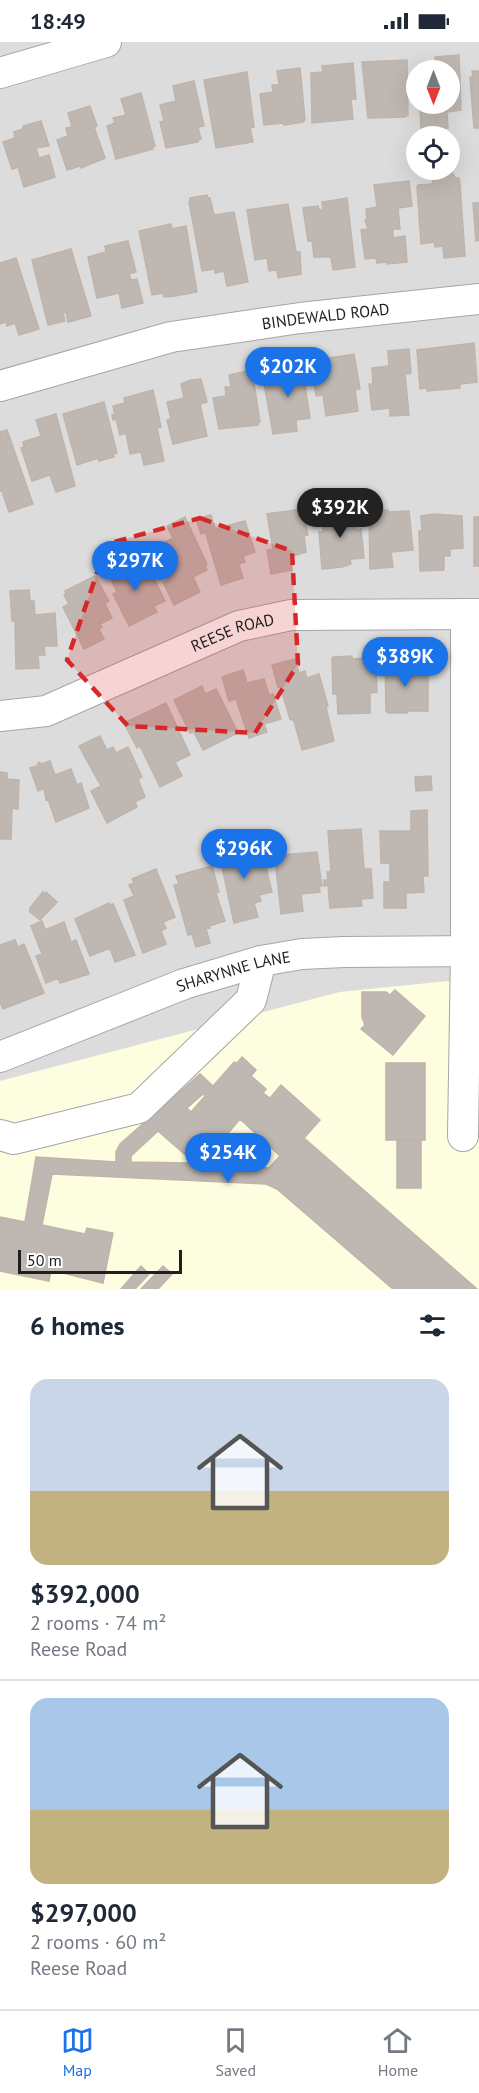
<!DOCTYPE html>
<html lang="en">
<head>
<meta charset="utf-8">
<style>
	body { margin:0; font-family:"PT Sans",sans-serif; background:#f2f2f3; color:#1f2937; height:100vh; display:flex; flex-direction:column; font-size:22px; white-space:nowrap }
	* { box-sizing:border-box; margin:0 }
	p { font-size:20px; color:#747a83 }
	.icon { flex:none; width:33px; height:33px; fill:none; stroke:currentColor; stroke-width:2; stroke-linecap:round; stroke-linejoin:round }
	.map { position:relative; height:1247px; overflow:hidden }
	.panel { display:flex; flex-direction:column; background:#fff; flex:1 }
	.panel>* { flex:none }
	.needle { width:39px; rotate:180deg }
	.buttons { position:absolute; left:406px; top:18px; display:grid; gap:12px }
	.buttons a { display:grid; place-items:center; width:54px; height:54px; border-radius:50%; background:#fff; box-shadow:0 6px 24px #0002; font-size:30px }
	.scale { position:absolute; left:18px; bottom:15px; width:164px; box-sizing:border-box; padding-left:6px; border:3px solid #1f1f1f; border-top:0; font-size:16px; line-height:21px; white-space:nowrap; color:#1f1f1f; -webkit-text-stroke:4px #fff; paint-order:stroke }
	.price { position:absolute; translate:-50% -51px; padding:0 14px; border-radius:21px; background:#1a73e8; color:#fff; font-size:20px; line-height:39px; filter:drop-shadow(0 2px 3px #0008) }
	.price::after { content:''; position:absolute; left:50%; top:36px; width:18px; height:14px; margin-left:-9px; background:inherit; clip-path:polygon(0 0,100% 0,50% 100%) }
	.price.active { background:#222; color:#fff }
	ul { padding:0; list-style:none }
	li { display:grid; align-content:center; gap:12px; height:318px; padding:0 30px }
	li+li { border-top:2px solid #e0e1e3 }
	li span { display:grid; place-items:center; height:186px; border-radius:18px; color:#555 }
	li>.icon { margin-inline-start:auto }
	span .icon { width:108px; height:108px; fill:#fffc; stroke-width:1 }
	li b { font-size:26px }
	h2 { display:flex; justify-content:space-between; align-items:center; height:72px; padding:0 30px; font-size:26px }
	.status { display:flex; justify-content:space-between; align-items:center; height:42px; padding:0 30px; background:#fff; direction:ltr }
	.status svg { height:16px; fill:currentColor }
	.menu { display:flex; justify-content:space-around; align-items:center; height:84px; border-top:2px solid #e0e1e3; background:#fff; font-size:16px; color:#747a83 }
	.menu a { display:grid; justify-items:center; gap:3px }
	.menu .active { color:#1a73e8 }
	.map>svg:first-child { display:block }
	.residential { fill:#dddcdc; fill-rule:evenodd }
	.education { fill:#fdfde0 }
	.building { fill:#bfb8b2; stroke:#c0b3a9; stroke-width:1.5; fill-rule:evenodd }
	.lines { fill:none; stroke-linecap:round; stroke-linejoin:round }
	.minor-casing { stroke:#a6a6a6; stroke-width:32 }
	.minor { stroke:#fff; stroke-width:30 }
	.marked { fill:#d62828; fill-opacity:0.2; stroke:#d62828; stroke-width:4.5; stroke-dasharray:12 8; stroke-linejoin:round }
	.labels { text-anchor:middle; dominant-baseline:central; stroke-width:4.5; stroke-linejoin:round; paint-order:stroke }
	.street-label { font-size:16px; fill:#1f1f1f; stroke:#fff }
</style>
</head>
<body>
<div class="status"><b>18:49</b><svg viewBox="0 0 49 12"><path d="M0 12V9h3v3zM5 12V6h3v6zM10 12V3h3v9zM15 12V0h3v12zM26 1h20v11H26zM47 4h2v5h-2z"/></svg></div>
<div class="map">
<svg width="479" height="1247" viewBox="0 0 479 1247">
	<rect width="100%" height="100%" fill="#efece5"/>
	<!-- residential -->
	<path class="residential" d="M 0,0 L 479,0 L 479,936 L 340,950 L 0,1039 ZM 417,28 L 450,28 L 450,62 L 417,62 ZM 417,94 L 450,94 L 450,128 L 417,128 Z"/>
	<!-- education -->
	<path class="education" d="M 479,936 L 479,1247 L 0,1247 L 0,1039 L 340,950 Z"/>
	<!-- building -->
	<path class="building" d="M 459,13 L 461,68 L 447,70 L 448,86 L 421,88 L 420,62 L 450,62 L 450,28 L 436,28 L 435,15 Z
		M 407,18 L 408,73 L 405,75 L 368,76 L 362,20 Z
		M 353,21 L 356,57 L 351,57 L 353,77 L 312,81 L 311,31 L 323,30 L 322,24 Z
		M 300,26 L 305,78 L 303,80 L 284,83 L 284,81 L 264,83 L 260,52 L 273,50 L 272,43 L 279,43 L 277,29 Z
		M 472,29 L 479,29 L 479,86 L 474,86 L 470,35 L 473,35 Z
		M 247,30 L 254,85 L 250,86 L 253,100 L 216,106 L 204,38 Z
		M 194,39 L 204,84 L 198,85 L 201,97 L 198,98 L 198,100 L 166,106 L 160,80 L 164,79 L 160,63 L 176,59 L 173,44 Z
		M 141,51 L 155,104 L 152,105 L 153,107 L 116,117 L 107,84 L 115,81 L 113,76 L 126,73 L 121,57 Z
		M 90,64 L 97,84 L 94,85 L 105,116 L 81,126 L 80,124 L 67,128 L 57,98 L 68,94 L 66,86 L 72,85 L 68,71 Z
		M 41,79 L 49,104 L 36,106 L 39,116 L 49,113 L 55,135 L 24,145 L 18,125 L 12,127 L 3,100 L 15,96 L 14,90 L 23,87 L 23,84 Z
		M 451,127 L 455,136 L 459,136 L 460,142 L 465,214 L 444,216 L 443,204 L 435,205 L 434,200 L 421,202 L 417,145 L 418,143 L 432,142 L 435,128 Z
		M 409,139 L 412,164 L 398,166 L 400,187 L 393,187 L 393,196 L 405,194 L 407,220 L 387,222 L 387,220 L 377,221 L 376,216 L 365,217 L 361,188 L 368,187 L 365,178 L 367,178 L 366,167 L 377,165 L 374,143 Z
		M 207,153 L 208,156 L 210,156 L 214,173 L 234,170 L 248,240 L 227,244 L 224,229 L 215,231 L 215,227 L 202,229 L 189,160 L 190,160 L 190,156 Z
		M 347,156 L 355,225 L 333,228 L 331,215 L 314,215 L 312,199 L 308,199 L 303,166 L 318,164 L 319,168 L 323,167 L 322,160 Z
		M 473,161 L 479,161 L 479,198 L 476,199 Z
		M 288,162 L 296,210 L 300,210 L 301,232 L 278,236 L 277,228 L 269,229 L 267,216 L 255,218 L 247,168 Z
		M 171,182 L 172,187 L 186,184 L 197,250 L 175,254 L 164,255 L 163,251 L 152,253 L 139,189 Z
		M 128,199 L 136,230 L 129,232 L 131,238 L 137,237 L 143,261 L 122,266 L 119,251 L 97,256 L 88,215 L 106,210 L 105,204 Z
		M 71,207 L 91,274 L 68,280 L 66,270 L 63,271 L 65,279 L 48,283 L 32,218 Z
		M 16,216 L 39,287 L 19,293 L 15,281 L 7,284 L 6,280 L 0,282 L 0,221 Z
		M 474,301 L 477,340 L 460,342 L 460,346 L 427,349 L 427,346 L 420,347 L 417,308 Z
		M 409,307 L 411,331 L 405,332 L 409,373 L 390,374 L 390,366 L 372,368 L 369,342 L 373,342 L 372,326 L 389,324 L 388,309 Z
		M 354,312 L 360,347 L 355,348 L 358,369 L 326,374 L 323,353 L 316,354 L 312,325 L 325,323 L 323,317 Z
		M 304,319 L 308,342 L 305,343 L 310,376 L 296,378 L 297,389 L 273,392 L 264,341 L 276,339 L 275,333 L 284,331 L 283,322 Z
		M 252,328 L 260,380 L 258,381 L 258,383 L 219,387 L 213,356 L 226,354 L 225,345 L 231,345 L 229,333 Z
		M 201,337 L 207,360 L 200,362 L 207,394 L 173,402 L 167,378 L 171,377 L 167,360 L 184,356 L 181,342 L 191,338 Z
		M 153,348 L 161,385 L 157,386 L 164,419 L 144,423 L 141,410 L 130,412 L 126,391 L 120,393 L 116,377 L 113,378 L 112,373 L 115,373 L 113,364 L 125,361 L 124,356 Z
		M 104,360 L 117,411 L 113,412 L 114,415 L 99,419 L 98,416 L 77,423 L 63,372 Z
		M 56,372 L 75,444 L 56,450 L 50,433 L 32,439 L 21,406 L 24,405 L 23,400 L 41,394 L 36,378 Z
		M 7,388 L 33,462 L 9,470 L 2,449 L 0,449 L 0,390 Z
		M 354,466 L 356,488 L 361,487 L 364,516 L 350,517 L 351,522 L 342,525 L 322,527 L 319,490 L 323,490 L 322,470 Z
		M 303,467 L 308,493 L 304,494 L 306,510 L 290,515 L 292,528 L 271,532 L 267,508 L 273,507 L 267,472 Z
		M 388,468 L 388,470 L 409,469 L 413,508 L 391,510 L 393,525 L 370,527 L 369,472 L 370,470 Z
		M 434,472 L 462,474 L 463,506 L 450,507 L 450,514 L 444,514 L 444,528 L 420,529 L 419,489 L 422,489 L 421,474 Z
		M 211,473 L 215,487 L 245,479 L 255,510 L 243,514 L 245,520 L 239,522 L 243,536 L 221,543 L 206,492 L 210,491 L 210,489 L 201,492 L 196,477 Z
		M 185,475 L 207,522 L 205,524 L 207,528 L 193,535 L 200,550 L 174,563 L 163,540 L 168,538 L 154,510 L 164,503 L 163,501 L 173,496 L 167,484 Z
		M 474,475 L 479,475 L 479,524 L 474,524 Z
		M 136,517 L 146,536 L 152,533 L 165,559 L 154,564 L 157,570 L 129,584 L 113,552 L 117,550 L 108,531 Z
		M 95,534 L 109,559 L 105,562 L 112,576 L 100,582 L 102,585 L 99,587 L 104,597 L 84,607 L 63,565 L 69,562 L 64,553 L 66,551 L 65,549 Z
		M 29,548 L 30,559 L 34,559 L 35,573 L 55,571 L 57,604 L 44,604 L 45,613 L 38,613 L 39,626 L 16,627 L 15,579 L 12,579 L 10,549 Z
		M 352,614 L 352,617 L 364,616 L 364,621 L 376,621 L 377,650 L 370,651 L 370,671 L 338,672 L 337,652 L 333,652 L 332,617 L 333,615 Z
		M 385,614 L 405,614 L 405,630 L 425,630 L 425,635 L 428,635 L 428,669 L 407,669 L 407,671 L 389,671 L 386,669 Z
		M 295,617 L 299,631 L 305,629 L 307,636 L 319,632 L 328,664 L 326,665 L 334,699 L 302,708 L 294,679 L 290,677 L 280,644 L 278,645 L 272,623 Z
		M 243,628 L 247,641 L 264,637 L 269,653 L 273,652 L 281,677 L 264,682 L 267,690 L 249,696 L 236,657 L 229,659 L 222,635 Z
		M 202,644 L 205,652 L 216,647 L 238,691 L 203,708 L 194,690 L 190,691 L 174,658 Z
		M 166,661 L 190,713 L 175,720 L 182,734 L 160,745 L 140,704 L 137,706 L 124,681 Z
		M 100,694 L 107,708 L 113,705 L 116,711 L 128,705 L 142,735 L 138,737 L 145,755 L 135,760 L 137,765 L 107,781 L 91,749 L 101,744 L 79,704 Z
		M 50,719 L 55,733 L 71,727 L 77,743 L 81,741 L 89,766 L 56,780 L 48,757 L 46,758 L 44,746 L 38,749 L 30,726 L 37,724 L 39,720 L 42,722 Z
		M 0,730 L 7,731 L 7,737 L 19,738 L 18,767 L 12,766 L 11,797 L 0,797 Z
		M 431,734 L 432,748 L 416,749 L 415,735 Z
		M 427,768 L 428,834 L 423,834 L 424,850 L 406,851 L 406,866 L 384,866 L 384,840 L 390,840 L 390,821 L 381,821 L 380,789 L 411,789 L 411,769 Z
		M 361,787 L 364,827 L 371,827 L 373,856 L 361,857 L 362,864 L 330,866 L 328,843 L 324,844 L 324,838 L 328,838 L 327,830 L 331,830 L 328,789 Z
		M 249,799 L 254,820 L 264,818 L 272,850 L 259,853 L 261,859 L 254,861 L 258,875 L 234,881 L 218,806 Z
		M 317,810 L 322,844 L 319,844 L 320,850 L 301,852 L 303,869 L 281,872 L 275,816 L 281,815 L 281,813 Z
		M 212,824 L 219,850 L 216,851 L 225,879 L 209,884 L 210,886 L 206,887 L 210,901 L 196,905 L 192,892 L 188,893 L 174,843 L 179,842 L 176,834 Z
		M 156,827 L 175,875 L 163,880 L 166,886 L 161,889 L 166,902 L 143,911 L 124,858 L 134,854 L 129,843 L 134,841 L 132,837 Z
		M 43,850 L 44,852 L 46,850 L 57,860 L 40,878 L 30,870 L 30,866 Z
		M 109,861 L 110,863 L 113,862 L 135,913 L 115,920 L 110,906 L 90,914 L 75,877 Z
		M 42,879 L 45,888 L 64,880 L 71,900 L 76,898 L 89,932 L 60,941 L 58,936 L 46,941 L 36,914 L 42,912 L 31,884 Z
		M 15,898 L 18,905 L 24,902 L 44,951 L 3,967 L 0,960 L 0,903 Z
		M 395,948 L 425,974 L 393,1013 L 361,987 L 365,983 L 362,975 L 362,950 L 386,950 L 390,953 Z
		M 242,1015 L 256,1028 L 251,1034 L 266,1047 L 263,1051 L 270,1056 L 281,1043 L 320,1078 L 304,1096 L 477,1247 L 393,1247 L 277,1147 L 266,1142 L 52,1132 L 42,1183 L 85,1192 L 87,1186 L 113,1191 L 103,1241 L 51,1228 L 49,1239 L 0,1229 L 0,1175 L 25,1180 L 36,1115 L 116,1120 L 116,1110 L 120,1102 L 200,1032 L 213,1044 L 234,1020 L 237,1021 ZM 203,1052 L 205,1054 L 191,1070 L 187,1066 ZM 240,1077 L 280,1114 L 269,1126 L 222,1124 L 223,1111 L 218,1103 ZM 158,1089 L 189,1116 L 190,1121 L 131,1120 L 131,1114 Z
		M 386,1021 L 425,1021 L 425,1098 L 386,1098 Z
		M 397,1099 L 421,1099 L 421,1146 L 397,1146 Z
		M 141,1224 L 149,1232 L 135,1247 L 121,1247 Z
		M 163,1224 L 172,1232 L 158,1247 L 141,1247 Z"/>
	<g class="lines">
		<!-- minor casing -->
		<g class="minor-casing">
			<g id="minor">
				<path d="M 0,31 L 106,0"/>
				<path id="s1" d="M 0,344 L 171,295 L 300,276 L 479,257"/>
				<path id="s2" d="M 0,674 L 46,669 L 239,584 L 291,573 L 479,572"/>
				<path id="s3" d="M 0,1015 L 184,942 L 261,919 L 302,912 L 344,910 L 479,909"/>
				<path d="M 0,1093 L 14,1097 L 139,1066 L 251,958 L 261,919"/>
				<path d="M 463,1094 L 466,909 L 466,572"/>
			</g>
		</g>
		<!-- minor -->
		<use href="#minor" class="minor"/>
	</g>
	<!-- marked area -->
	<path class="marked" d="M 200,476 L 292,509 L 298,622 L 255,691 L 128,684 L 67,618 L 107,502 Z"/>
	<g class="labels">
		<!-- street labels -->
		<g class="street-label">
			<text stroke="none"><textPath href="#s1" startOffset="334">BINDEWALD ROAD</textPath></text>
			<text stroke="none"><textPath href="#s2" startOffset="249">REESE ROAD</textPath></text>
			<text stroke="none"><textPath href="#s3" startOffset="249">SHARYNNE LANE</textPath></text>
		</g>
	</g>
</svg>
<div class="buttons">
<a><svg class="needle" viewBox="-14 -14 28 28"><path d="M0-13l5 13h-10z" fill="#e53935"/><path d="M0 13l5-13h-10z" fill="#747a83"/></svg></a>
<a><svg class="icon" aria-label="locate" viewBox="0 0 24 24"><circle cx="12" cy="12" r="6"/><path d="M12 2v4M12 18v4M2 12h4M18 12h4"/></svg></a>
</div>
<div class="scale">50 m</div>
<b class="price" style="left:288px;top:356px">$202K</b>
<b class="price active" style="left:340px;top:497px">$392K</b>
<b class="price" style="left:135px;top:550px">$297K</b>
<b class="price" style="left:405px;top:646px">$389K</b>
<b class="price" style="left:244px;top:838px">$296K</b>
<b class="price" style="left:228px;top:1142px">$254K</b>
</div>
<section class="panel">
<h2>6 homes<svg class="icon" aria-label="filters" viewBox="0 0 24 24"><path d="M4 7h16M4 17h16"/><circle cx="9" cy="7" r="2"/><circle cx="15" cy="17" r="2"/></svg></h2>
<ul>
<li><span style="background:linear-gradient(#c9d6e8 60%,#c2b280 0)"><svg class="icon" aria-label="home" viewBox="0 0 24 24"><path d="M3 11l9-7 9 7M6 9v11h12V9"/></svg></span><div><b>$392,000</b><p>2 rooms · 74 m²</p><p>Reese Road</p></div></li>
<li><span style="background:linear-gradient(#a9c7e8 60%,#c2b280 0)"><svg class="icon" aria-label="home" viewBox="0 0 24 24"><path d="M3 11l9-7 9 7M6 9v11h12V9"/></svg></span><div><b>$297,000</b><p>2 rooms · 60 m²</p><p>Reese Road</p></div></li>
</ul>
</section>
<nav class="menu">
<a class="active"><svg class="icon" aria-label="map" viewBox="0 0 24 24"><path d="M3 6l6-2 6 2 6-2v14l-6 2-6-2-6 2zM9 4v14M15 6v14"/></svg>Map</a>
<a><svg class="icon" aria-label="saved" viewBox="0 0 24 24"><path d="M7 4h10v16l-5-4-5 4z"/></svg>Saved</a>
<a><svg class="icon" aria-label="home" viewBox="0 0 24 24"><path d="M3 11l9-7 9 7M6 9v11h12V9"/></svg>Home</a>
</nav>
</body>
</html>
